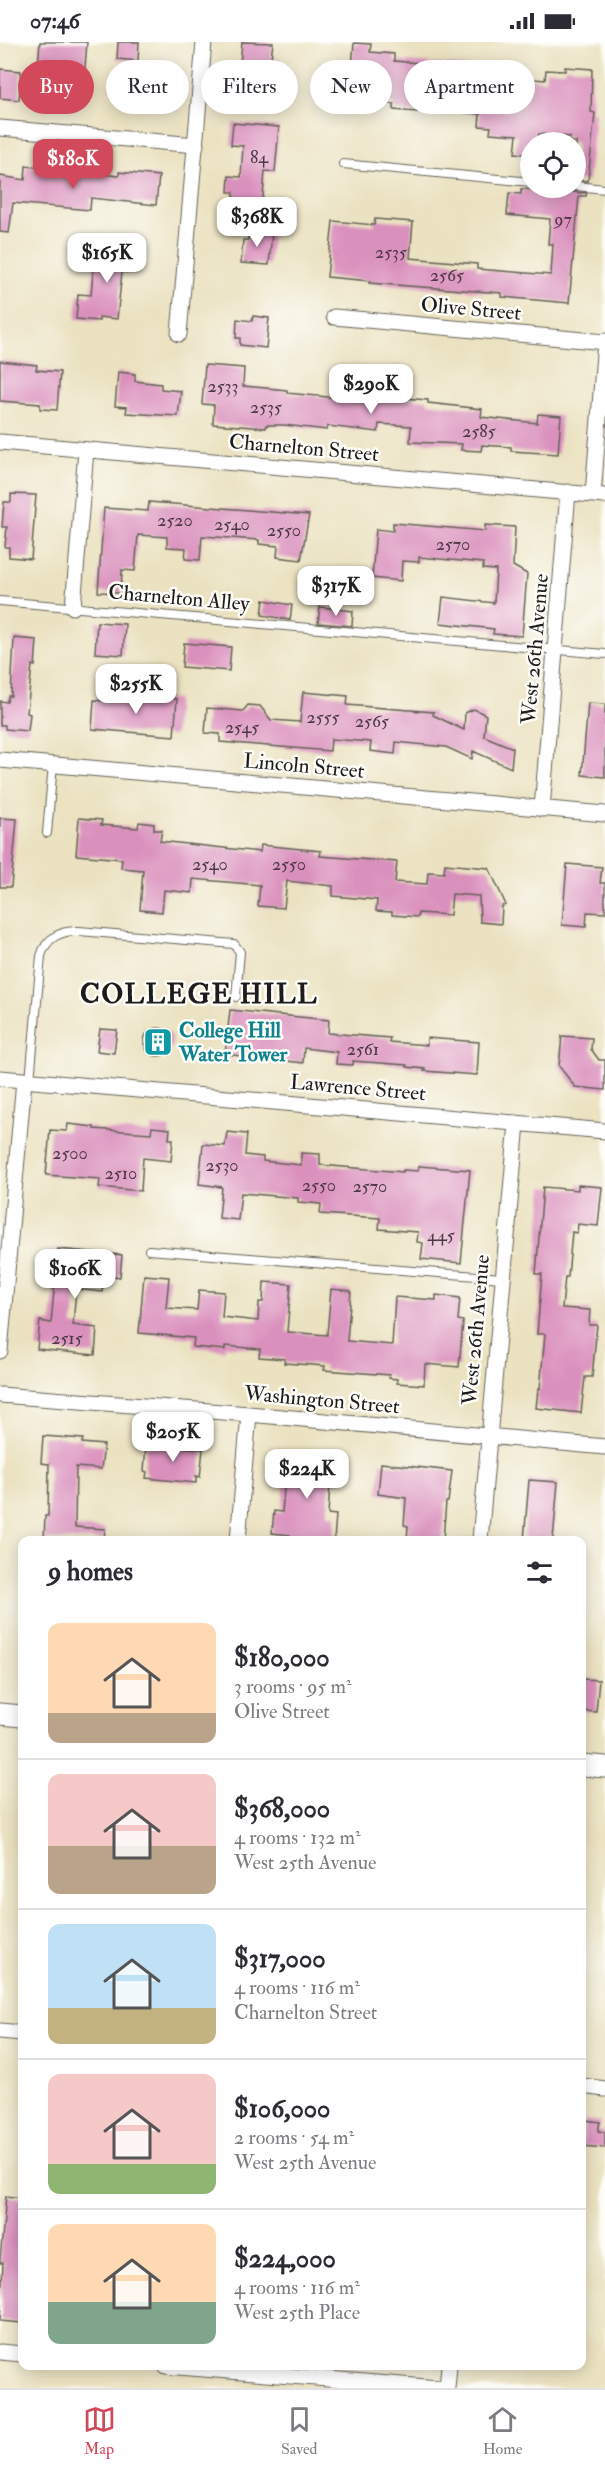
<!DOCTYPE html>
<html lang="en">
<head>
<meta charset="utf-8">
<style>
	body { margin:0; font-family:"IM FELL Double Pica",serif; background:#f2f2f3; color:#2b2b33; height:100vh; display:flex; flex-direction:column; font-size:22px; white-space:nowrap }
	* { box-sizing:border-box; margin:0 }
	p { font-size:20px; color:#7c7c81 }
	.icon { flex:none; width:33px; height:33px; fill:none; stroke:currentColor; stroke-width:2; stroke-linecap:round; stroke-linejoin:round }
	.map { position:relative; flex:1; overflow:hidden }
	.side { position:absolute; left:18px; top:1494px; width:568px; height:834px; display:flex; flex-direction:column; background:#fff; border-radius:12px; box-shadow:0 3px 15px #0003 }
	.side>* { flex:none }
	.banner { position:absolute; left:18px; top:18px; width:570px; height:54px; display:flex; gap:12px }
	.tools { position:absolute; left:520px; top:90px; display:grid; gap:12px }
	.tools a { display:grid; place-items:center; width:66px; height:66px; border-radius:50%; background:#fff; box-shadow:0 3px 15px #0003; font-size:30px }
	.price { position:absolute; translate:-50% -51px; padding:0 14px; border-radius:12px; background:#fff; color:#222; font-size:20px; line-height:39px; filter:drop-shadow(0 2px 3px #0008) }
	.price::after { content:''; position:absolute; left:50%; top:36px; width:18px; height:14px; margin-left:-9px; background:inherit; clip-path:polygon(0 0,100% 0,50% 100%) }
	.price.on { background:#d1495b; color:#fff }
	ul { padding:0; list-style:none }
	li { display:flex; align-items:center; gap:18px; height:150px; padding:0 30px }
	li+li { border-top:2px solid #e1e1e2 }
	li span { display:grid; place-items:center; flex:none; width:168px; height:120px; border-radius:12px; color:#555 }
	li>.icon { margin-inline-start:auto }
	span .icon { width:72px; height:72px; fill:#fffc; stroke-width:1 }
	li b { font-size:26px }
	h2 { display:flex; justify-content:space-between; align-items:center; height:72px; padding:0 30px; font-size:26px }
	.pill { padding:0 21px; border-radius:27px; background:#fff; box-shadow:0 3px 15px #0003; font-size:21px; line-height:54px }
	.pill.on { background:#d1495b; color:#fff }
	.status { display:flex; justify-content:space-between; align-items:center; height:42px; padding:0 30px; background:#fff; direction:ltr }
	.status svg { height:16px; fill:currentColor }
	.dock { display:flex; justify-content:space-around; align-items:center; height:84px; border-top:2px solid #e1e1e2; background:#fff; font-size:16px; color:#7c7c81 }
	.dock a { display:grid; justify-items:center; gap:3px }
	.dock .on { color:#d1495b }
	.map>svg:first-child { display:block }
	.building { fill:#da90bd }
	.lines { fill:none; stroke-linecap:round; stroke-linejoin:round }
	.lane-casing { stroke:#646156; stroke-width:10 }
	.street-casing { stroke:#646156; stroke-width:17 }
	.secondary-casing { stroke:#646156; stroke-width:23 }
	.lane { stroke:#fff; stroke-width:8 }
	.street { stroke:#fff; stroke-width:15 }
	.secondary { stroke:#fff; stroke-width:21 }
	.labels { text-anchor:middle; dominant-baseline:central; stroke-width:5; stroke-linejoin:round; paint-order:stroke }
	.number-label { font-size:18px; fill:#4c3944 }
	.street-label { font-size:21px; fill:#1c1c1c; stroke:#fdfcf7 }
	.culture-label { font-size:21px; font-weight:bold; fill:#0d838f; stroke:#fdfcf7; text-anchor:start }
	.district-label { font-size:27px; font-weight:bold; letter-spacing:1.5px; fill:#1c1c1c; stroke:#fdfcf7 }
</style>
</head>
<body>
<div class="status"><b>07:46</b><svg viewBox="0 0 49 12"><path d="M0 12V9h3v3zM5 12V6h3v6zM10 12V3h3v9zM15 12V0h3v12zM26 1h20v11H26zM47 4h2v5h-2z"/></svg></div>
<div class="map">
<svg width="605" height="2346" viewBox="0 0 605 2346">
	<rect width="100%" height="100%" fill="#fdfcf7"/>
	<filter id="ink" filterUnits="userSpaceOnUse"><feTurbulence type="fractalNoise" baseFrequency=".0167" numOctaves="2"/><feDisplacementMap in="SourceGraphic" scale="12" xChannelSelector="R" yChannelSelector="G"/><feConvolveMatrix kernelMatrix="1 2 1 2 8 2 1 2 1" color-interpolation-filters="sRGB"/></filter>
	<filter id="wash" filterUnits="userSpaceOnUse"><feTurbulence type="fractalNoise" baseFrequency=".008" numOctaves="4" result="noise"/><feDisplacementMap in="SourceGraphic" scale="24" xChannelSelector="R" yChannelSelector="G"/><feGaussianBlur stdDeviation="1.35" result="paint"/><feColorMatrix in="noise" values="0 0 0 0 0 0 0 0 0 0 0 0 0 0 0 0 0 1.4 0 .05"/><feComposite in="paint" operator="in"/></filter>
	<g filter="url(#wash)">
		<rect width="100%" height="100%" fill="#ebe2c1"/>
		<g id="blocks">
			<!-- building -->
			<path class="building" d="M 40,0 L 87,0 L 82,63 L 59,61 L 62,37 L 37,35 Z
				M 118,0 L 139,0 L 138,19 L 117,17 Z
				M 242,0 L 273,1 L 271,16 L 277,16 L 274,50 L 238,47 Z
				M 354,1 L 371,2 L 370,10 L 394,12 L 394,19 L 484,26 L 484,24 L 501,25 L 500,34 L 545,38 L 546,28 L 565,29 L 565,25 L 592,27 L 591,70 L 595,71 L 588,139 L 576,138 L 576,100 L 570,100 L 570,95 L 539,92 L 538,100 L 531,100 L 531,113 L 515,111 L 517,93 L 490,91 L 491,85 L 479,84 L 480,72 L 460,70 L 461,67 L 418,64 L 417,70 L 394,68 L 394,62 L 366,59 L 365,63 L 349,61 Z
				M 0,27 L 21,29 L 19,58 L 0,56 Z
				M 233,81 L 279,85 L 275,130 L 265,129 L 262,168 L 233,166 L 234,150 L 228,150 L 229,134 L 241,135 L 243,104 L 231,103 Z
				M 26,124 L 119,134 L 119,130 L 159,134 L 156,163 L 91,156 L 90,168 L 13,161 L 9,191 L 0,190 L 0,134 L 25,138 Z
				M 521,147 L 587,151 L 586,154 L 579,154 L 569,261 L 502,255 L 502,251 L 369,241 L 370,239 L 327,235 L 333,179 L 374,183 L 375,177 L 413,180 L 410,216 L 477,222 L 477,227 L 551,233 L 553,202 L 548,202 L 550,177 L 507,173 L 509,151 L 521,152 Z
				M 249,188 L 272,190 L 269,223 L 241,221 L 243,198 L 248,198 Z
				M 105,206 L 140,211 L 139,231 L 122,230 L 117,277 L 99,275 L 99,279 L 76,277 L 78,252 L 91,253 L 95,209 L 105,210 Z
				M 253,274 L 269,276 L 266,306 L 240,303 L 240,296 L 236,296 L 237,277 L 252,279 Z
				M 0,319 L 37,323 L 36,328 L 60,330 L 57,368 L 40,367 L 40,362 L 0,359 Z
				M 205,323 L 244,326 L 243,344 L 287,348 L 287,351 L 338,356 L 339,345 L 367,347 L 366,353 L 428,358 L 428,361 L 482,367 L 481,375 L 508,378 L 537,381 L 538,372 L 561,374 L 558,412 L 511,409 L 511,405 L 482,403 L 481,409 L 461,408 L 462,402 L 410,400 L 411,384 L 379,382 L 378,390 L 328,384 L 327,388 L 284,383 L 266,383 L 266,386 L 213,382 L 214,363 L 202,362 Z
				M 118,330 L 135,332 L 135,339 L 161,342 L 161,347 L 181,349 L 178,374 L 126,371 L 127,365 L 115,364 Z
				M 11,452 L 36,453 L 31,517 L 9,515 L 9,505 L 5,505 L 7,485 L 2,485 L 4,460 L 11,460 Z
				M 149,460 L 309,473 L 301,518 L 277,515 L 278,504 L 259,502 L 259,498 L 202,494 L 200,518 L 185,517 L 186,506 L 167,505 L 167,495 L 138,493 L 135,529 L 122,528 L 121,551 L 98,550 L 104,466 L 148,469 Z
				M 393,481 L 485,489 L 485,483 L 515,485 L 513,524 L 527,532 L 522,594 L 493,592 L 494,587 L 440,581 L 443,555 L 494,561 L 496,528 L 483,527 L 483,521 L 419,515 L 419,520 L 402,519 L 401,539 L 372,536 L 376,487 L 393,489 Z
				M 264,558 L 292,563 L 290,578 L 262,573 Z
				M 320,565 L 353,569 L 352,584 L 318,581 Z
				M 97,580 L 125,582 L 123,613 L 95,611 Z
				M 14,596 L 37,598 L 35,624 L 32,623 L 27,671 L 30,672 L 28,689 L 5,687 L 5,683 L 0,683 L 0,659 L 7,660 L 8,654 L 11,654 Z
				M 184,601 L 231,605 L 229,629 L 182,625 Z
				M 303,650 L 348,654 L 347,663 L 434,670 L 433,673 L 464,688 L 465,671 L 474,667 L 486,673 L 484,694 L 513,706 L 511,726 L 473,709 L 472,717 L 446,705 L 396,700 L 395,712 L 370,709 L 371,700 L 331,697 L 330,709 L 220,700 L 220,692 L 205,691 L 207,666 L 243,669 L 248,663 L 260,664 L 271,678 L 300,680 Z
				M 109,652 L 177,657 L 174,694 L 92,687 L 94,658 L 108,659 Z
				M 588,661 L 605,662 L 605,735 L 582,733 Z
				M 0,776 L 17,777 L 11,845 L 0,845 Z
				M 79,776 L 102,778 L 101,783 L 138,786 L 139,780 L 154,782 L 154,788 L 162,788 L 160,799 L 260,810 L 261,803 L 321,809 L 320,814 L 397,820 L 395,840 L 427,842 L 428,830 L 444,831 L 445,822 L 489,826 L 506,863 L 502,864 L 501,882 L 480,880 L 479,854 L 452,852 L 450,873 L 418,871 L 418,875 L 392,873 L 392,870 L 376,869 L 377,858 L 333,854 L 333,844 L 287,839 L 284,866 L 258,864 L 260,843 L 193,837 L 192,851 L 164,848 L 162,870 L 140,868 L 143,828 L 121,826 L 122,817 L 76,813 Z
				M 567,822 L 602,825 L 600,841 L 605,841 L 605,871 L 587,870 L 586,885 L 562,883 Z
				M 230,968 L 329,978 L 328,991 L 390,996 L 389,1000 L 427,1003 L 427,996 L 479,1000 L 477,1033 L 424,1029 L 425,1027 L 407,1025 L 407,1023 L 353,1019 L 353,1023 L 336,1022 L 337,1010 L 304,1006 L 303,1021 L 225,1012 Z
				M144 1000a14 14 0 1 1 28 0a14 14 0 1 1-28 0Z
				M 100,987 L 117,988 L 114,1011 L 97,1009 Z
				M 562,994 L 592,996 L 591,1007 L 599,1018 L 605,1018 L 605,1048 L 575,1045 L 559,1024 Z
				M 68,1082 L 94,1085 L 94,1087 L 151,1091 L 152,1085 L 170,1087 L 169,1097 L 173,1097 L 171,1119 L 143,1116 L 141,1149 L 99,1145 L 100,1137 L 46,1133 L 50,1088 L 67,1089 Z
				M 227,1090 L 247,1092 L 245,1113 L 263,1115 L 263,1119 L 301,1123 L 301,1111 L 320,1112 L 320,1123 L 403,1130 L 403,1128 L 418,1129 L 419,1124 L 470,1128 L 461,1221 L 421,1217 L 423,1201 L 417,1200 L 418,1190 L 379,1187 L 380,1176 L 320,1172 L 321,1162 L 298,1160 L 298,1156 L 241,1151 L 238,1178 L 219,1176 L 222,1145 L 199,1142 L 203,1102 L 225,1104 Z
				M 578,1143 L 602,1145 L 598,1184 L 578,1182 L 577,1191 L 572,1190 L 568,1235 L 565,1235 L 562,1266 L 590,1268 L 589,1283 L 597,1283 L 592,1335 L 585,1335 L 581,1371 L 536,1366 L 538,1347 L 540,1347 L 545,1292 L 537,1292 L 542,1232 L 536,1232 L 543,1145 L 578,1148 Z
				M 58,1207 L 122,1213 L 120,1235 L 104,1233 L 102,1250 L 76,1247 L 73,1283 L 97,1286 L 95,1313 L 37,1307 L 40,1279 L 51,1281 Z
				M 144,1233 L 169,1235 L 166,1266 L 197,1268 L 199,1248 L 224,1250 L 222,1275 L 258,1279 L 259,1260 L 263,1260 L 264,1240 L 291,1242 L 287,1290 L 327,1293 L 331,1247 L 351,1249 L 347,1299 L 392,1303 L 395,1255 L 436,1258 L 436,1253 L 460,1256 L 458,1278 L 463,1279 L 459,1325 L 425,1322 L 424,1343 L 397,1341 L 397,1337 L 389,1336 L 390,1333 L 324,1328 L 325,1324 L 284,1321 L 285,1317 L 259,1315 L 260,1307 L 225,1304 L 225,1308 L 193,1305 L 194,1296 L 139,1291 Z
				M 43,1394 L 83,1397 L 82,1401 L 104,1403 L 101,1427 L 76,1425 L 75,1485 L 105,1487 L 104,1498 L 44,1498 L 45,1474 L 48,1474 L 49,1422 L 41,1421 Z
				M 166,1401 L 181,1402 L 180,1405 L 203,1407 L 200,1435 L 196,1434 L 196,1441 L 146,1436 L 147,1430 L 144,1429 L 146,1403 L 166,1405 Z
				M 287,1414 L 332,1418 L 332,1422 L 342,1423 L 340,1440 L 331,1440 L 330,1442 L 328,1472 L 336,1473 L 334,1498 L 289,1498 L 290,1493 L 272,1491 L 274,1469 L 282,1470 Z
				M 381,1421 L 452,1429 L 448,1460 L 446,1460 L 443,1498 L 407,1498 L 408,1484 L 404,1483 L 406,1456 L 378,1452 Z
				M 529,1438 L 558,1440 L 553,1498 L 524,1498 Z
				M 582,1637 L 599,1638 L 596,1670 L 582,1669 Z
				M 585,2078 L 600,2080 L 598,2089 L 605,2090 L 605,2106 L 582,2104 Z
				M 6,2154 L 22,2156 L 22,2281 L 0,2279 L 3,2221 L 0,2221 L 0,2218 Z"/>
		</g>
	</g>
	<g filter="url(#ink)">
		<use href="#blocks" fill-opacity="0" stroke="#646156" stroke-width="1.5"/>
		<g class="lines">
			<!-- lane casing -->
			<g class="lane-casing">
				<path id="lane" d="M 343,122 L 531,140
					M 576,144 L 605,147
					M 0,559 L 605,612
					M 47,791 L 53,722
					M 30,1039 L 41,914 C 46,896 61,888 79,889 L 234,902 L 240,910 L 236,955
					M 149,1208 L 502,1236"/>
			</g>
			<!-- street casing -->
			<g class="street-casing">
				<path id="street" d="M 0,86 L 196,103
					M 334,275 L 605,300
					M 179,292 L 204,0
					M 0,400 L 605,454
					M 593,453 L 605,299
					M 73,565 L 86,408
					M 0,718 L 605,772
					M 542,767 L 568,450
					M 0,1036 L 605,1089
					M 0,1309 L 24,1038
					M 0,1353 L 249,1372 L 605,1405
					M 238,1498 L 249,1372
					M 480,1498 L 517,1081
					M 0,1989 L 22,1991
					M 582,2044 L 605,2047
					M 0,2310 L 22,2312
					M 166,2324 L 439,2346
					M 447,2346 L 449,2324"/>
			</g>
			<!-- secondary casing -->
			<g class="secondary-casing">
				<path id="secondary" d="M 0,1672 L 22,1674
					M 582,1723 L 605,1725"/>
			</g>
			<!-- lane -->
			<use href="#lane" class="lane"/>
			<!-- street -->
			<use href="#street" class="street"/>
			<!-- secondary -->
			<use href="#secondary" class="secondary"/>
		</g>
	</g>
	<!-- icons -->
	<defs>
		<g id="building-square" transform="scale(1.5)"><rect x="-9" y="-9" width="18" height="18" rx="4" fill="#0f9aa8" stroke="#fdfcf7"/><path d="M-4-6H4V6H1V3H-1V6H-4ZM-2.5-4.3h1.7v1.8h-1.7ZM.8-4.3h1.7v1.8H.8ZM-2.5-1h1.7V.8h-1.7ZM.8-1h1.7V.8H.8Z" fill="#fff"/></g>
	</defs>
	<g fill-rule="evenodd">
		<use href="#building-square" x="158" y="1000"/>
	</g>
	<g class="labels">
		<!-- number labels -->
		<g class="number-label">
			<text x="259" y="115">84</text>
			<text x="563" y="177">97</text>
			<text x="391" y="210">2535</text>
			<text x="447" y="233">2565</text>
			<text x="223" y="344">2533</text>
			<text x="266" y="365">2535</text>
			<text x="479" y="389">2585</text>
			<text x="175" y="478">2520</text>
			<text x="232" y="482">2540</text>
			<text x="284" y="488">2550</text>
			<text x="453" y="502">2570</text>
			<text x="323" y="675">2555</text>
			<text x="372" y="679">2565</text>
			<text x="242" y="685">2545</text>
			<text x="210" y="822">2540</text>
			<text x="289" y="822">2550</text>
			<text x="363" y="1007">2561</text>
			<text x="70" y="1111">2500</text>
			<text x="222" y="1123">2530</text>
			<text x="121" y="1131">2510</text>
			<text x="319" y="1143">2550</text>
			<text x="370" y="1144">2570</text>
			<text x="441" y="1193">445</text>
			<text x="67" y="1296">2515</text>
		</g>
		<!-- street labels -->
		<g class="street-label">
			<text transform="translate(471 267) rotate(5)">Olive Street</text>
			<text transform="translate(304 406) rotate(5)">Charnelton Street</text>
			<text transform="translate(179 556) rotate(5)">Charnelton Alley</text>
			<text transform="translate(535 607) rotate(-85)">West 26th Avenue</text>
			<text transform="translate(304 724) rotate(5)">Lincoln Street</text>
			<text transform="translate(358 1046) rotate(5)">Lawrence Street</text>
			<text transform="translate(476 1288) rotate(-85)">West 26th Avenue</text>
			<text transform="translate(322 1358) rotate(5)">Washington Street</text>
		</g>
		<!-- culture labels -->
		<g class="culture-label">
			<text x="179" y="988">College Hill<tspan x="179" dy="24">Water Tower</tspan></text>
		</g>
		<!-- district labels -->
		<g class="district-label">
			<text x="199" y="952">COLLEGE HILL</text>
		</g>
	</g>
</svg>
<div class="tools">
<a><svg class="icon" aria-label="locate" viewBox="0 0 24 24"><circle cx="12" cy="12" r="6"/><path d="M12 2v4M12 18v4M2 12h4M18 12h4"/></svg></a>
</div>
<b class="price on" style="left:73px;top:148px">$180K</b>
<b class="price" style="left:257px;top:206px">$368K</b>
<b class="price" style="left:107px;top:242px">$165K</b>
<b class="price" style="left:371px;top:373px">$290K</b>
<b class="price" style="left:336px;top:575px">$317K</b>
<b class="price" style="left:136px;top:673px">$255K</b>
<b class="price" style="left:75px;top:1258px">$106K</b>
<b class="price" style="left:173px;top:1421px">$205K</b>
<b class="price" style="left:307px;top:1458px">$224K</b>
<div class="banner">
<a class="pill on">Buy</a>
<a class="pill">Rent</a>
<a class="pill">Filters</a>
<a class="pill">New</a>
<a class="pill">Apartment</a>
</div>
<section class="side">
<h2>9 homes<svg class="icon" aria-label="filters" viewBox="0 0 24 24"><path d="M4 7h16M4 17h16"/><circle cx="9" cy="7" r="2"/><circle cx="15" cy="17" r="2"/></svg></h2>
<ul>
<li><span style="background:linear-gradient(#ffd9b3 75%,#b9a48a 0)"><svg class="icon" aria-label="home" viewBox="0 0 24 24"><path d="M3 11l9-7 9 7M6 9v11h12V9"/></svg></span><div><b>$180,000</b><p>3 rooms · 95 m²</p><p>Olive Street</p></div></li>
<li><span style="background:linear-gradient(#f6c9c9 60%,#b9a48a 0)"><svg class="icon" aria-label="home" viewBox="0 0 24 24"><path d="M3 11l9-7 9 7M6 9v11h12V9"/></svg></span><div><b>$368,000</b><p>4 rooms · 132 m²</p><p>West 25th Avenue</p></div></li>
<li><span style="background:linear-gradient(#bfe0f5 70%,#c2b280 0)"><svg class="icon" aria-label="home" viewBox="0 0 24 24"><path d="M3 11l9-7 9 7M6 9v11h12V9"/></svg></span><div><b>$317,000</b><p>4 rooms · 116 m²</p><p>Charnelton Street</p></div></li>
<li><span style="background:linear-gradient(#f6c9c9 75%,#8fb573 0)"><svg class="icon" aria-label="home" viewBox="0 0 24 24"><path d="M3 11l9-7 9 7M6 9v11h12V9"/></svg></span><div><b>$106,000</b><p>2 rooms · 54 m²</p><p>West 25th Avenue</p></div></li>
<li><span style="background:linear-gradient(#ffd9b3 65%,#7fa58c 0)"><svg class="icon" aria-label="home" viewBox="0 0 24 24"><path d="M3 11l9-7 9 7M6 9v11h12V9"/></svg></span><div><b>$224,000</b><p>4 rooms · 116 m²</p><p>West 25th Place</p></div></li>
</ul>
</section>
</div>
<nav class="dock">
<a class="on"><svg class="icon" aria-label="map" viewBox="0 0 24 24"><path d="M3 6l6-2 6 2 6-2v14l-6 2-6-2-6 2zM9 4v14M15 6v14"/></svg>Map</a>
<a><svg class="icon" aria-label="saved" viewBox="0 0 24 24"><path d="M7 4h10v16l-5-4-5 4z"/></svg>Saved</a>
<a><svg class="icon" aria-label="home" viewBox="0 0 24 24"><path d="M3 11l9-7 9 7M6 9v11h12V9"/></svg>Home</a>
</nav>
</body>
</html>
